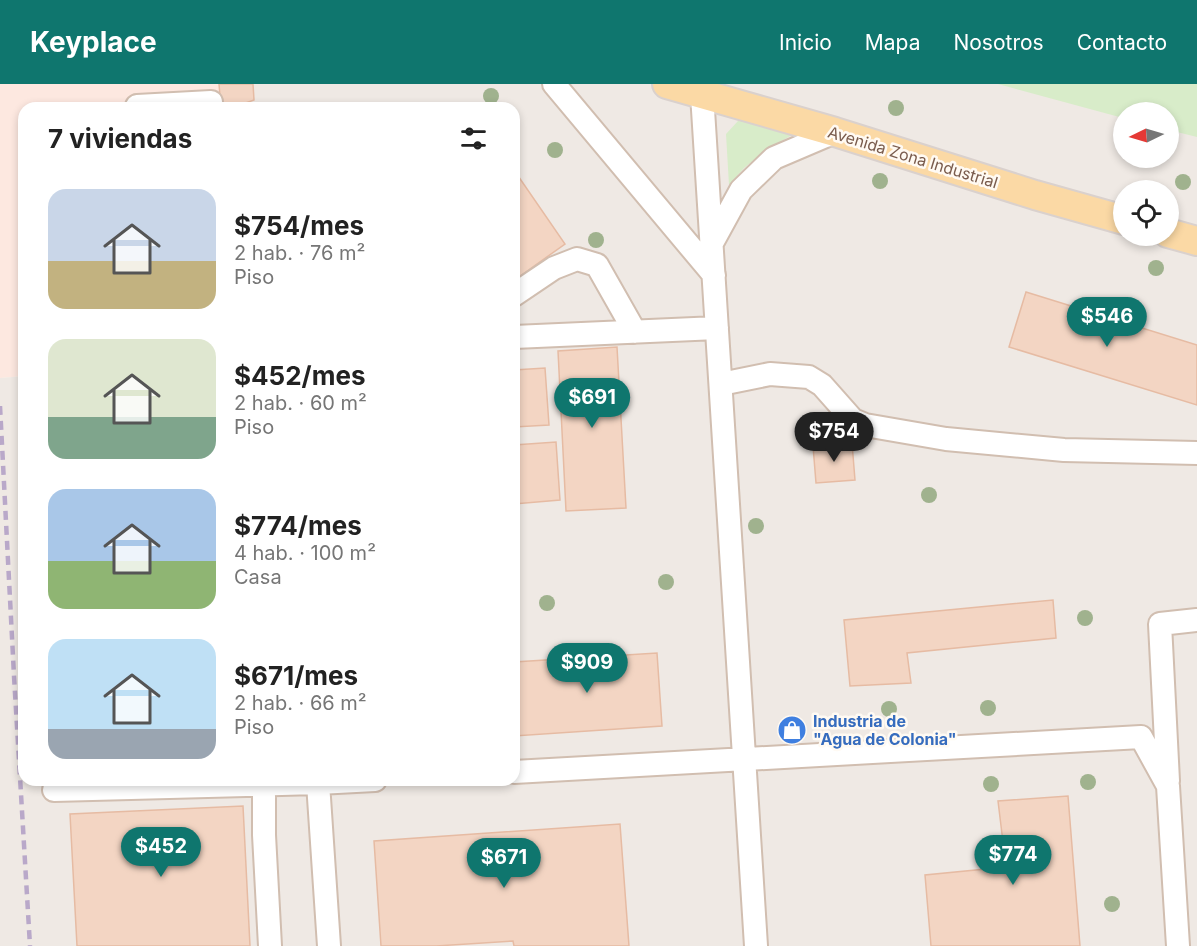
<!DOCTYPE html>
<html lang="es">
<head>
<meta charset="utf-8">
<style>
	body { margin:0; font-family:Inter,sans-serif; background:#f6f6f6; color:#222; height:100vh; display:flex; flex-direction:column; font-size:22px; white-space:nowrap }
	* { box-sizing:border-box; margin:0 }
	p { font-size:20px; color:#767676 }
	.icon { flex:none; width:33px; height:33px; fill:none; stroke:currentColor; stroke-width:2; stroke-linecap:round; stroke-linejoin:round }
	.map { position:relative; flex:1; overflow:hidden }
	.sheet { position:absolute; left:18px; top:18px; width:502px; height:684px; display:flex; flex-direction:column; background:#fff; border-radius:18px; box-shadow:0 3px 9px #0003 }
	.sheet>* { flex:none }
	.needle { width:39px; rotate:265deg }
	.controls { position:absolute; left:1113px; top:18px; display:grid; gap:12px }
	.controls a { display:grid; place-items:center; width:66px; height:66px; border-radius:50%; background:#fff; box-shadow:0 3px 9px #0003; font-size:30px }
	.price { position:absolute; translate:-50% -51px; padding:0 14px; border-radius:21px; background:#0f766e; color:#fff; font-size:20px; line-height:39px; filter:drop-shadow(0 2px 3px #0008) }
	.price::after { content:''; position:absolute; left:50%; top:36px; width:18px; height:14px; margin-left:-9px; background:inherit; clip-path:polygon(0 0,100% 0,50% 100%) }
	.price.selected { background:#222; color:#fff }
	ul { padding:0; list-style:none }
	li { display:flex; align-items:center; gap:18px; height:150px; padding:0 30px }
	li span { display:grid; place-items:center; flex:none; width:168px; height:120px; border-radius:18px; color:#555 }
	li>.icon { margin-inline-start:auto }
	span .icon { width:72px; height:72px; fill:#fffc; stroke-width:1 }
	li b { font-size:26px }
	h2 { display:flex; justify-content:space-between; align-items:center; height:72px; padding:0 30px; font-size:26px }
	header { display:flex; align-items:center; gap:36px; box-sizing:border-box; height:84px; padding:0 30px; background:#0f766e; color:#fff }
	header strong { font-size:28px }
	nav { display:flex; gap:33px; margin-inline-start:auto; font-size:21px }
	.map>svg:first-child { display:block }
	.commercial { fill:#fde8e0 }
	.industrial { fill:#efe9e4; fill-rule:evenodd }
	.green { fill:#d8ecc9 }
	.building { fill:#f3d5c3; stroke:#e6bba3; stroke-width:1.5 }
	.lines { fill:none; stroke-linecap:round; stroke-linejoin:round }
	.minor-casing { stroke:#d1beb0; stroke-width:26 }
	.major-casing { stroke:#dad1cd; stroke-width:32 }
	.minor { stroke:#fff; stroke-width:22 }
	.major { stroke:#fbd9a5; stroke-width:28 }
	.rail { stroke:#b9a8c9; stroke-width:4.5; stroke-dasharray:9 6; stroke-linecap:butt }
	.tree { fill:#a0b28e }
	.labels { text-anchor:middle; dominant-baseline:central; stroke-width:5; stroke-linejoin:round; paint-order:stroke }
	.street-label { font-size:16px; fill:#7a5c4d; stroke:#fffaf3 }
	.shop-label { font-size:16px; font-weight:bold; fill:#366cbe; stroke:#fffaf3; text-anchor:start }
</style>
</head>
<body>
<header>
<strong>Keyplace</strong>
<nav><a>Inicio</a><a>Mapa</a><a>Nosotros</a><a>Contacto</a></nav>
</header>
<div class="map">
<svg width="1197" height="862" viewBox="0 0 1197 862">
	<rect width="100%" height="100%" fill="#fdf6ec"/>
	<!-- commercial -->
	<path class="commercial" d="M 0,0 L 219,0 L 221,24 L 24,24 L 24,292 L 0,294 Z"/>
	<!-- industrial -->
	<path class="industrial" d="M 219,0 L 1197,0 L 1197,862 L 0,862 L 0,294 L 24,292 L 24,696 L 514,696 L 514,24 L 221,24 ZM 1124,28 L 1168,28 L 1168,74 L 1124,74 ZM 1124,106 L 1168,106 L 1168,152 L 1124,152 Z"/>
	<!-- green -->
	<path class="green" d="M 998,0 L 1197,0 L 1197,53 L 1169,46 L 1168,28 L 1124,28 L 1123,34 Z
		M 749,36 L 798,48 L 770,63 L 744,84 L 729,101 L 726,50 L 738,37 Z"/>
	<!-- building -->
	<path class="building" d="M 219,0 L 253,0 L 254,16 L 232,24 L 221,24 Z
		M 514,86 L 565,160 L 516,195 L 514,193 Z
		M 1026,208 L 1197,261 L 1197,321 L 1009,263 Z
		M 617,263 L 626,424 L 566,427 L 558,267 Z
		M 545,284 L 549,341 L 514,343 L 514,286 Z
		M 556,358 L 560,416 L 514,420 L 514,361 Z
		M 852,359 L 855,396 L 816,399 L 813,362 Z
		M 1053,516 L 1056,554 L 907,569 L 911,599 L 850,602 L 844,536 Z
		M 657,569 L 662,642 L 514,652 L 514,578 Z
		M 1068,712 L 1080,862 L 931,862 L 925,791 L 1006,783 L 998,717 Z
		M 243,722 L 250,862 L 77,862 L 70,730 Z
		M 620,740 L 629,862 L 514,862 L 513,857 L 436,862 L 381,862 L 374,757 Z"/>
	<g class="lines">
		<!-- minor casing -->
		<g class="minor-casing">
			<path id="minor" d="M 554,0 L 714,191
				M 702,10 L 756,862
				M 137,24 L 137,22 L 211,18
				M 712,159 L 741,106 L 774,74 L 835,48
				M 514,211 L 554,184 L 577,175 L 597,181 L 635,248
				M 514,253 L 717,244
				M 721,300 L 770,290 L 809,293 L 822,301 L 853,336 L 865,341 L 946,355 L 1064,366 L 1197,369
				M 514,688 L 1141,653 L 1168,702 L 1178,862
				M 1168,697 L 1160,540 L 1197,536
				M 318,699 L 329,862
				M 264,700 L 264,751 L 270,862
				M 54,706 L 318,699 L 375,696"/>
		</g>
		<!-- major casing -->
		<g class="major-casing">
			<path id="major" d="M 667,0 L 835,48 L 1035,111 L 1124,136
				M 1168,149 L 1197,157"/>
		</g>
		<!-- minor -->
		<use href="#minor" class="minor"/>
		<!-- major -->
		<use href="#major" class="major"/>
		<!-- rail -->
		<path class="rail" d="M 0,322 L 14,592 L 30,862"/>
	</g>
	<!-- trees -->
	<g class="tree">
		<circle cx="491" cy="12" r="8"/>
		<circle cx="896" cy="24" r="8"/>
		<circle cx="555" cy="66" r="8"/>
		<circle cx="880" cy="97" r="8"/>
		<circle cx="1183" cy="98" r="8"/>
		<circle cx="596" cy="156" r="8"/>
		<circle cx="1156" cy="184" r="8"/>
		<circle cx="929" cy="411" r="8"/>
		<circle cx="756" cy="442" r="8"/>
		<circle cx="666" cy="498" r="8"/>
		<circle cx="547" cy="519" r="8"/>
		<circle cx="1085" cy="534" r="8"/>
		<circle cx="988" cy="624" r="8"/>
		<circle cx="889" cy="625" r="8"/>
		<circle cx="1088" cy="698" r="8"/>
		<circle cx="991" cy="700" r="8"/>
		<circle cx="1112" cy="820" r="8"/>
	</g>
	<!-- icons -->
	<defs>
		<g id="shop-disc" transform="scale(1.5)"><circle r="9.5" fill="#3f7fe0" stroke="#fffaf3"/><path d="M-5-2.5h2.3a2.7 3.5 0 0 1 5.4 0H5L5.5 6h-11ZM-1.5-2.5h3a1.5 2.3 0 0 0-3 0Z" fill="#fff"/></g>
	</defs>
	<g fill-rule="evenodd">
		<use href="#shop-disc" x="792" y="646"/>
	</g>
	<g class="labels">
		<!-- street labels -->
		<g class="street-label">
			<text transform="translate(913 73) rotate(17)">Avenida Zona Industrial</text>
		</g>
		<!-- shop labels -->
		<g class="shop-label">
			<text x="813" y="637">Industria de<tspan x="813" dy="18">"Agua de Colonia"</tspan></text>
		</g>
	</g>
</svg>
<div class="controls">
<a><svg class="needle" viewBox="-14 -14 28 28"><path d="M0-13l5 13h-10z" fill="#e53935"/><path d="M0 13l5-13h-10z" fill="#767676"/></svg></a>
<a><svg class="icon" aria-label="locate" viewBox="0 0 24 24"><circle cx="12" cy="12" r="6"/><path d="M12 2v4M12 18v4M2 12h4M18 12h4"/></svg></a>
</div>
<b class="price" style="left:1107px;top:264px">$546</b>
<b class="price" style="left:592px;top:345px">$691</b>
<b class="price selected" style="left:834px;top:379px">$754</b>
<b class="price" style="left:587px;top:610px">$909</b>
<b class="price" style="left:161px;top:794px">$452</b>
<b class="price" style="left:1013px;top:802px">$774</b>
<b class="price" style="left:504px;top:805px">$671</b>
<section class="sheet">
<h2>7 viviendas<svg class="icon" aria-label="filters" viewBox="0 0 24 24"><path d="M4 7h16M4 17h16"/><circle cx="9" cy="7" r="2"/><circle cx="15" cy="17" r="2"/></svg></h2>
<ul>
<li><span style="background:linear-gradient(#c9d6e8 60%,#c2b280 0)"><svg class="icon" aria-label="home" viewBox="0 0 24 24"><path d="M3 11l9-7 9 7M6 9v11h12V9"/></svg></span><div><b>$754/mes</b><p>2 hab. · 76 m²</p><p>Piso</p></div></li>
<li><span style="background:linear-gradient(#dfe7d0 65%,#7fa58c 0)"><svg class="icon" aria-label="home" viewBox="0 0 24 24"><path d="M3 11l9-7 9 7M6 9v11h12V9"/></svg></span><div><b>$452/mes</b><p>2 hab. · 60 m²</p><p>Piso</p></div></li>
<li><span style="background:linear-gradient(#a9c7e8 60%,#8fb573 0)"><svg class="icon" aria-label="home" viewBox="0 0 24 24"><path d="M3 11l9-7 9 7M6 9v11h12V9"/></svg></span><div><b>$774/mes</b><p>4 hab. · 100 m²</p><p>Casa</p></div></li>
<li><span style="background:linear-gradient(#bfe0f5 75%,#9aa5b1 0)"><svg class="icon" aria-label="home" viewBox="0 0 24 24"><path d="M3 11l9-7 9 7M6 9v11h12V9"/></svg></span><div><b>$671/mes</b><p>2 hab. · 66 m²</p><p>Piso</p></div></li>
</ul>
</section>
</div>
</body>
</html>
